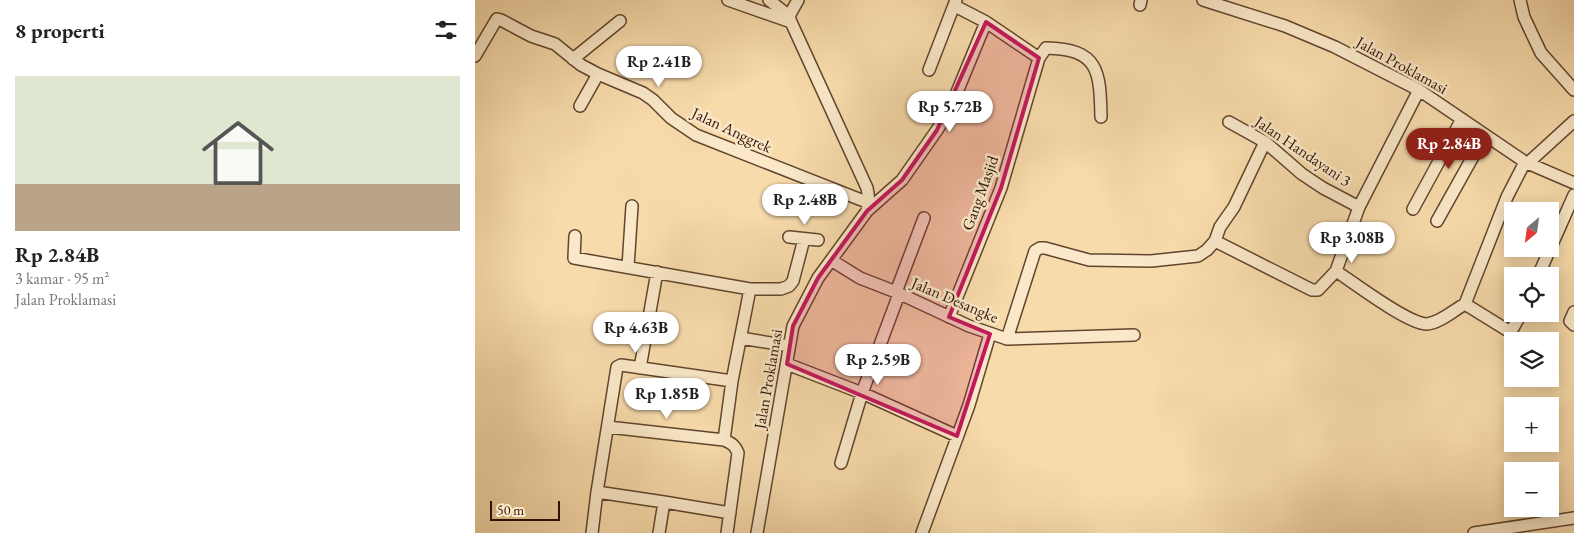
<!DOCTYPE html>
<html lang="id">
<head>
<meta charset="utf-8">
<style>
	body { margin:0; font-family:"EB Garamond",serif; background:#f2f2f2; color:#222; height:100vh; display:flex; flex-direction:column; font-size:19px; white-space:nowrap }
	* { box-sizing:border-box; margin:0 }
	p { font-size:16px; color:#767676 }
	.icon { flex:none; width:28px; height:28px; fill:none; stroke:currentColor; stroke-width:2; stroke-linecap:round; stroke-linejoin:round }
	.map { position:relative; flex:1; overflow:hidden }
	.drawer { display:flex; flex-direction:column; background:#fff; width:475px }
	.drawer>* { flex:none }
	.needle { width:32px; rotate:209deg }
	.tools { position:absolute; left:1029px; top:202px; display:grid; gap:10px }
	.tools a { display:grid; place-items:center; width:55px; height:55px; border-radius:0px; background:#fff; box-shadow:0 2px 12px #0003; font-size:25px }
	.scale { position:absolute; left:15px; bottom:12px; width:70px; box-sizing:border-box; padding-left:5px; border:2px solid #2f1305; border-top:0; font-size:14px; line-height:18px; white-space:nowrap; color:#2f1305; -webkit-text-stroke:4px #fae8c8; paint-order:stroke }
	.price { position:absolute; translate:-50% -42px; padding:0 11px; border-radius:18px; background:#fff; color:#222; font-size:16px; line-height:32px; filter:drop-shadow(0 1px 2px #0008) }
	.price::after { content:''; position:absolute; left:50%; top:30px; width:15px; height:11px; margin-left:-8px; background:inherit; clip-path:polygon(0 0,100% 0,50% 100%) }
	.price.selected { background:#8f2418; color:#fff }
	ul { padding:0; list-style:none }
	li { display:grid; align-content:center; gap:10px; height:265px; padding:0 15px }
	li span { display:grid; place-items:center; height:155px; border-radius:0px; color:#555 }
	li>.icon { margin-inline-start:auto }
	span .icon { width:90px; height:90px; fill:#fffc; stroke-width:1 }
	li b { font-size:21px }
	h2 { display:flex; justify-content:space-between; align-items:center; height:60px; padding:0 15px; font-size:21px }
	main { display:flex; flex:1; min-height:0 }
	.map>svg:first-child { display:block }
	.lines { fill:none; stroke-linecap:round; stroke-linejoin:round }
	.minor-casing { stroke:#61452e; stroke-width:14 }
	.minor { stroke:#fae8c8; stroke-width:11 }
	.marked { fill:#c2185b; fill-opacity:0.2; stroke:#c2185b; stroke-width:4; stroke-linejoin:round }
	.labels { text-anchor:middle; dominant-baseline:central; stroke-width:5; stroke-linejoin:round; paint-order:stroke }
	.street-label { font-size:16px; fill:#2f1305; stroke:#fae8c8 }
</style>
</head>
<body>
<main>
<section class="drawer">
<h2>8 properti<svg class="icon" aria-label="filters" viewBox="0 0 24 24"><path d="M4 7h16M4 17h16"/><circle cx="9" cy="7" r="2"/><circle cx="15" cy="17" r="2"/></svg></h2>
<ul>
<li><span style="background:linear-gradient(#dfe7d0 70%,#b9a48a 0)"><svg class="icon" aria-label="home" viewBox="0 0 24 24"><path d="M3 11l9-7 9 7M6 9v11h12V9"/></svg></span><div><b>Rp 2.84B</b><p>3 kamar · 95 m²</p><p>Jalan Proklamasi</p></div></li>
</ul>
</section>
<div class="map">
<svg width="1099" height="533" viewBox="0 0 1099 533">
	<rect width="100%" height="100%" fill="#f8dbab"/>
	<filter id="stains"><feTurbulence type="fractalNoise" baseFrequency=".004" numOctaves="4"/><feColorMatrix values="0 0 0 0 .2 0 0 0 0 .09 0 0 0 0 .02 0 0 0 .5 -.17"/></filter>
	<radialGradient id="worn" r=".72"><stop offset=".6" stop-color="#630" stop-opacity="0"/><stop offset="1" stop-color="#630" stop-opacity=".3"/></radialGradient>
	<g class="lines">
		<!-- minor casing -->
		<g class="minor-casing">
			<path id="minor" d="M 253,0 L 316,22
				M 294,0 L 314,16
				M 728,0 L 810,26 L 860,47 L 944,90 L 1050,162 L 1099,183
				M 1045,0 L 1049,17 L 1066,53 L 1099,90
				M 665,5 L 666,0
				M 0,56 L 20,22 L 22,19 L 26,20 L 56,36 L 80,44 L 106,65 L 123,74 L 168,93 L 178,100 L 196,118 L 221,135 L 394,203
				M 564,58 L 571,48 C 624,49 625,71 626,117
				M 98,59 L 145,21
				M 454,70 L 481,0
				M 944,90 L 884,207 L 861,271 C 879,283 933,324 952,324 C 965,323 979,310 990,304 L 1032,330 L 1038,328 L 1046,314
				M 105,106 L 123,74
				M 754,122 L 790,142 L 827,174 L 848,188 L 884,207
				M 1053,163 L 1099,121
				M 938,209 L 987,119
				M 392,211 L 427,180 L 462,130 L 475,109 L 511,22
				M 962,221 L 1010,135
				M 100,236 L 99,258 L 275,289 L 306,289 L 314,286 L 318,281 L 329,239
				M 314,237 L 343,240
				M 740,241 L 837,290 L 843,290 L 861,271
				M 356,260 L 385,278 L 421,292 L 494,326 L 532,339 L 659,335
				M 153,267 L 157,206
				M 1063,276 L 1099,195
				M 421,292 L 449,218
				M 990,304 L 1032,197 L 1050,162
				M 1099,312 L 1095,321 L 1099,325
				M 474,317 L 526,188 L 564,58 L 511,22 L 480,6
				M 266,338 L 314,346
				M 532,339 L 560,251 L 565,248 L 570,248 L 614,260 L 676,261 L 723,256 L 732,250 L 740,241 L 745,227 L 759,207 L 790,142
				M 312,364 L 387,393 L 482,436
				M 165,368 L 182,272
				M 133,427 L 249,440 C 256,443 260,445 263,453 L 252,533
				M 249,440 L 257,381 L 275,289
				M 366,463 L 387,393 L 424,294
				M 122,492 L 189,502 L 255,513
				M 117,533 L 122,492 L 142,367 L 146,365 L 257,381
				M 184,533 L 189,502
				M 282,533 L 318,326 L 343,278 L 392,211 C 394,203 394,196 392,188 L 316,22 L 314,16 L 323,0
				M 447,533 L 494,405 L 515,334
				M 999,533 L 1099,518"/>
		</g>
		<!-- minor -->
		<use href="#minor" class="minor"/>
	</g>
	<!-- marked area -->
	<path class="marked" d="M 511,22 L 564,58 L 526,188 L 474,317 L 515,334 L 482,436 L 312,364 L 318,326 L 343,278 L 392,211 L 427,180 L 462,130 Z"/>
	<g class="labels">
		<!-- street labels -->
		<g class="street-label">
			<text transform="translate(927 65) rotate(29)">Jalan Proklamasi</text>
			<text transform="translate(257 130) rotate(25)">Jalan Anggrek</text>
			<text transform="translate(828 151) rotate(34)">Jalan Handayani 3</text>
			<text transform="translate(505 193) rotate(-70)">Gang Masjid</text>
			<text transform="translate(480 300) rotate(23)">Jalan Desangke</text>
			<text transform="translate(293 379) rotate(-80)">Jalan Proklamasi</text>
		</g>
	</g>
	<rect width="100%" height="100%" filter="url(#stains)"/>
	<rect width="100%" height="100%" fill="url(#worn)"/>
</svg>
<div class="tools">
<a><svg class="needle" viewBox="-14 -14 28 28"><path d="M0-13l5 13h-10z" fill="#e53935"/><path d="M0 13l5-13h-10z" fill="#767676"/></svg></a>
<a><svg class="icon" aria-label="locate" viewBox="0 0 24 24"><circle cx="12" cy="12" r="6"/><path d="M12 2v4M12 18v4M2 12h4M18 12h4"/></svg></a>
<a><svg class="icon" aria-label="layers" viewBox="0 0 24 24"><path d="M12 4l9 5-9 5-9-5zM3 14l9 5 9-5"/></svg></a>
<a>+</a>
<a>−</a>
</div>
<div class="scale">50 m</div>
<b class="price" style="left:184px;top:88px">Rp 2.41B</b>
<b class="price" style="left:475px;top:133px">Rp 5.72B</b>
<b class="price selected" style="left:974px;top:170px">Rp 2.84B</b>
<b class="price" style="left:330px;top:226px">Rp 2.48B</b>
<b class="price" style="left:877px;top:264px">Rp 3.08B</b>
<b class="price" style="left:161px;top:354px">Rp 4.63B</b>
<b class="price" style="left:403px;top:386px">Rp 2.59B</b>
<b class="price" style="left:192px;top:420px">Rp 1.85B</b>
</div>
</main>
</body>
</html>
